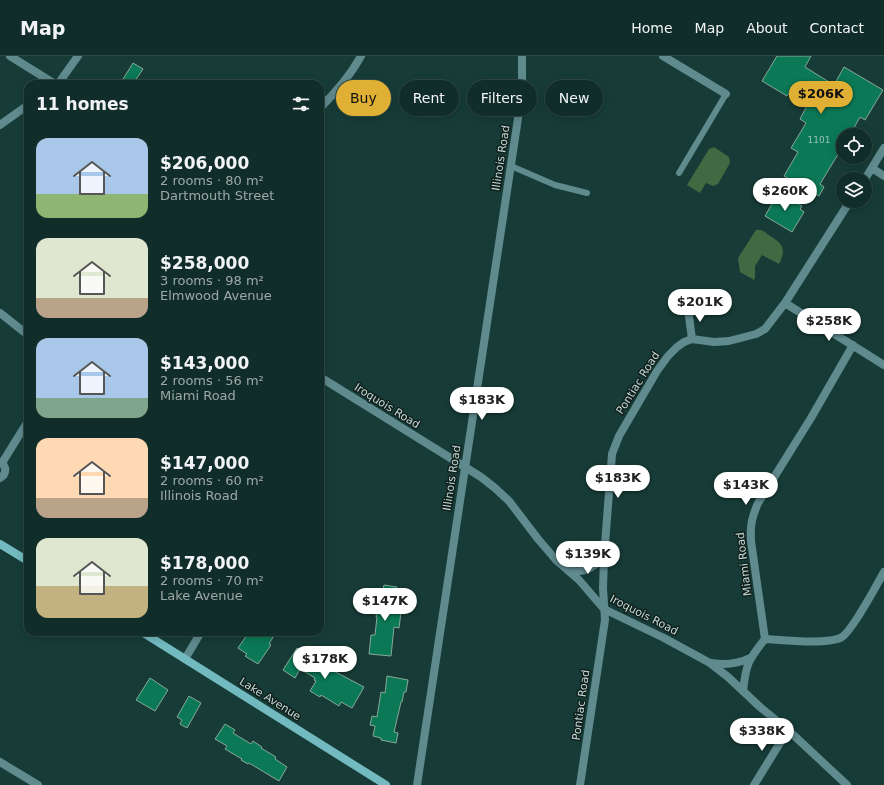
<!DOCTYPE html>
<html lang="en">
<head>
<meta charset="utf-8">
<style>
	body { margin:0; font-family:"DejaVu Sans",sans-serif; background:#1a3531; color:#f1f3f6; height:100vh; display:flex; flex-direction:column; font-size:15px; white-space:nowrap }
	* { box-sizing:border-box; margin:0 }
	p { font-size:13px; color:#9ca8a8 }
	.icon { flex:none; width:22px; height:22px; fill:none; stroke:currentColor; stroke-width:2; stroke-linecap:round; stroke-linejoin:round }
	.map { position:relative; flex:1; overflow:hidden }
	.side { position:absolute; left:24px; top:24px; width:300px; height:556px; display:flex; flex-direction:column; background:#112d29; border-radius:12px; box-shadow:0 2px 10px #0003,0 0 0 1px #304946 }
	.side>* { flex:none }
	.banner { position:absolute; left:336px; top:24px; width:380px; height:36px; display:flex; gap:8px }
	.controls { position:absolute; left:836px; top:72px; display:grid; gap:8px }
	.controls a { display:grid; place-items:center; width:36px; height:36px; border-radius:50%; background:#112d29; box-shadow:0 2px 10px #0003,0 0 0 1px #304946; font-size:20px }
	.price { position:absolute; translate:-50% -34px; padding:0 9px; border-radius:14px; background:#fff; color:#222; font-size:13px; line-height:26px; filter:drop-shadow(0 1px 2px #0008) }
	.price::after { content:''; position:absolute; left:50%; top:24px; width:12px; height:9px; margin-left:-6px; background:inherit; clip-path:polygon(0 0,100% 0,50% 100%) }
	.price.active { background:#e0b034; color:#111 }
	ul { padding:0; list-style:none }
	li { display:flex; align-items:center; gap:12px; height:100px; padding:0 12px }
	li span { display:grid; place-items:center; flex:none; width:112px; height:80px; border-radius:12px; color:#555 }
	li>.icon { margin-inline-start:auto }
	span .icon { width:48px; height:48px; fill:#fffc; stroke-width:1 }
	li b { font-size:17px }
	h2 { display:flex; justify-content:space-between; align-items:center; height:48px; padding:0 12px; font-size:17px }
	.tag { padding:0 14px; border-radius:18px; background:#112d29; box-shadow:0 2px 10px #0003,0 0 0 1px #304946; font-size:14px; line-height:36px }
	.tag.active { background:#e0b034; color:#111 }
	header { display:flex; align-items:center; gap:24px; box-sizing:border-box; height:56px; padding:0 20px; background:#112d29; border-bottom:1px solid #304946 }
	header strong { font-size:19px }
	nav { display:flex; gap:22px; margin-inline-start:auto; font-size:14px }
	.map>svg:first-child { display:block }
	.green { fill:#406a41 }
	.building { fill:#0b7956; stroke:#88a898 }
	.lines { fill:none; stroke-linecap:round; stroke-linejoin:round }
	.service { stroke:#5f8a8e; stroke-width:6 }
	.minor { stroke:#5f8a8e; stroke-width:8 }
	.tertiary { stroke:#5f8a8e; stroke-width:8 }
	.secondary { stroke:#73bac0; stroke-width:8 }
	.labels { text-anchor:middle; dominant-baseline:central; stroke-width:3; stroke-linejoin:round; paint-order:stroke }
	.number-label { font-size:9px; fill:#97c1b5 }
	.street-label { font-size:11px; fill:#c6d9d5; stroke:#10201d }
</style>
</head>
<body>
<header>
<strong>Map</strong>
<nav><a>Home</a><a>Map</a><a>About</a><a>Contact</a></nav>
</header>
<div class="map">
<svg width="884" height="729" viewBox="0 0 884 729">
	<rect width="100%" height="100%" fill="#173c37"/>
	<!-- green -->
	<path class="green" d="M 714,91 L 729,101 L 730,107 L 718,128 L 713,130 L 706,127 L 700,137 L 687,129 L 709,93 Z
		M 756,174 C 762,173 765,176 770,180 C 784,188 786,194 779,208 L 762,199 L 755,210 L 755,221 L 754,224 L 740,216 L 738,202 Z"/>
	<!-- building -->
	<path class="building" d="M 777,0 L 811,0 L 805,11 L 834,29 L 844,11 L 883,34 L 865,64 L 860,61 L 850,79 L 843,79 L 843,90 L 820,128 L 824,131 L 819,140 L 784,120 L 798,96 L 791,92 L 806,67 L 800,63 L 808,48 L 789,37 L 787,40 L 762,25 Z
		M 133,7 L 143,13 L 133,28 L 120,28 Z
		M 783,138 L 802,150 L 800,153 L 804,156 L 792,176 L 765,160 L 777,139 L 781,142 Z
		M 384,529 L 397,531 L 395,546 L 396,547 L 395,555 L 401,556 L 399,572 L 394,571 L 391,600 L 369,598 L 371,579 L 375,579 L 377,561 L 376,561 L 378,546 L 375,546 L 376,537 L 382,539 Z
		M 249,576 L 276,576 L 269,588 L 271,589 L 258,608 L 245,600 L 247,598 L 238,592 Z
		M 297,592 L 328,612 L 364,631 L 352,652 L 341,646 L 339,650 L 321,639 L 320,641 L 310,635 L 316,625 L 314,624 L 315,622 L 300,613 L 295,622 L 283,614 Z
		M 387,620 L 408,624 L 406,636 L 404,636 L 402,646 L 401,646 L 394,676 L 398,677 L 396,687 L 381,684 L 381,682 L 373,680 L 375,670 L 370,669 L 372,660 L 377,661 L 381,636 L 385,637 Z
		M 150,622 L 168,634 L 155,655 L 136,644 Z
		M 189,640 L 201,647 L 187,672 L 180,668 L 182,664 L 177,661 Z
		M 225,668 L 235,674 L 233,677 L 251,688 L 253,685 L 262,691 L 261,692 L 276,701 L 275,703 L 287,711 L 279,725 L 249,707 L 248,708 L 241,704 L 242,703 L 225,693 L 227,690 L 215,683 Z"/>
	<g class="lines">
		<!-- service -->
		<path class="service" d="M 511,110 L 555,129 L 587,137
			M 679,117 L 726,38"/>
		<!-- minor -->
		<path class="minor" d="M 10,0 L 55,28
			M 663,0 L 726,38
			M 320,52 C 336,36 350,20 361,0
			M 872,112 L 884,120
			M 865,123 L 884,92
			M 785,247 L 884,309
			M 688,253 L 692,283
			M 0,257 L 28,279
			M 320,321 L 481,421 L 495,432 L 509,445 L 538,483 L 556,504 L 579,524 L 604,553 L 664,582 L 710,607 L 728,621 L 760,651 L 788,674 L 847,729
			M 0,406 C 7,410 7,418 0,422
			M 2,407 L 28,365
			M 568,514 C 584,518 593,512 604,501
			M 765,583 C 783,584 828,589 842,581 C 853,574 876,530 884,516
			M 185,603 L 201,576
			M 711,607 C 725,609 738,608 750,602
			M 743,635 C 746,608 748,604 765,583 L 751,485 C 750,469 752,461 758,447 L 811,362 L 853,289
			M 0,706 L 38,729
			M 580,729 L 605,564 L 603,532 L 604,501 L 612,398 L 619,380 L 657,315 L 668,300 L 677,291 L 684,286 L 692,283 L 714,286 L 729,285 L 756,278 L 765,273 L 785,247 L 850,145
			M 754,729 L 788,674"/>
		<!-- tertiary -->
		<path class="tertiary" d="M 58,28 L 78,0
			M 0,69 L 28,49
			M 417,729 L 522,36 L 522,0"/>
		<!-- secondary -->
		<path class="secondary" d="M 0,488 L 28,505
			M 142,576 L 386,729"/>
	</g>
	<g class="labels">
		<!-- number labels -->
		<g class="number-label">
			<text x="819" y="84">1101</text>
		</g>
		<!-- street labels -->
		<g class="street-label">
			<text transform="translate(501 102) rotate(-81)">Illinois Road</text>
			<text transform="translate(638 327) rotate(-58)">Pontiac Road</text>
			<text transform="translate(387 350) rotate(32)">Iroquois Road</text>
			<text transform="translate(452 422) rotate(-81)">Illinois Road</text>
			<text transform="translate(744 508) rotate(-97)">Miami Road</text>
			<text transform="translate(644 559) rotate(27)">Iroquois Road</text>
			<text transform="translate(270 643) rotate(32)">Lake Avenue</text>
			<text transform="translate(581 649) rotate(-82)">Pontiac Road</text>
		</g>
	</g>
</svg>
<div class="controls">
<a><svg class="icon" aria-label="locate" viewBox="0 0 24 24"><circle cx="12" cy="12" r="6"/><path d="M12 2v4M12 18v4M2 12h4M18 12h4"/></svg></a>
<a><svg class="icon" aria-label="layers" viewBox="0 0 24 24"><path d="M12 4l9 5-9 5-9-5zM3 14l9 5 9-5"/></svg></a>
</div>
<b class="price active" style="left:821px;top:59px">$206K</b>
<b class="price" style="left:785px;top:156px">$260K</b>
<b class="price" style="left:700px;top:267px">$201K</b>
<b class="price" style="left:829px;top:286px">$258K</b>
<b class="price" style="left:482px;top:365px">$183K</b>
<b class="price" style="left:618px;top:443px">$183K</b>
<b class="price" style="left:746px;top:450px">$143K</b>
<b class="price" style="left:588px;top:519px">$139K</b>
<b class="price" style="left:385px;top:566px">$147K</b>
<b class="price" style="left:325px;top:624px">$178K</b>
<b class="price" style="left:762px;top:696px">$338K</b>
<div class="banner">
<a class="tag active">Buy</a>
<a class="tag">Rent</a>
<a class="tag">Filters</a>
<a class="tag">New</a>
</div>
<section class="side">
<h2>11 homes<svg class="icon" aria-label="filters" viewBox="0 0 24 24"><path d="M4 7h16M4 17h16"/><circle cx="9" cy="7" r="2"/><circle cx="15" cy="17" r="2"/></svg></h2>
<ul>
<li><span style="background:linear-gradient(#a9c7e8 70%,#8fb573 0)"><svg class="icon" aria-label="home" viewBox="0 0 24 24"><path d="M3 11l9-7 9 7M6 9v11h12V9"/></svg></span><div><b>$206,000</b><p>2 rooms · 80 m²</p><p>Dartmouth Street</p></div></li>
<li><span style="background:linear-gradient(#dfe7d0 75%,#b9a48a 0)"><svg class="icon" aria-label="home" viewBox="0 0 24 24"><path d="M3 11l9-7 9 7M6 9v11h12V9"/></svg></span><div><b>$258,000</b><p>3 rooms · 98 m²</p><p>Elmwood Avenue</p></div></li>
<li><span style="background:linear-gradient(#a9c7e8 75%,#7fa58c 0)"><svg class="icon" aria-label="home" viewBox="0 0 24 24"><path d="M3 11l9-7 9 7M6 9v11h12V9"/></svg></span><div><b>$143,000</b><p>2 rooms · 56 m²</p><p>Miami Road</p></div></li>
<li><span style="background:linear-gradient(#ffd9b3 75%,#b9a48a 0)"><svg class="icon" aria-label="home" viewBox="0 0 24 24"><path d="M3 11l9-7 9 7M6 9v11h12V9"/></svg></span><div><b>$147,000</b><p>2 rooms · 60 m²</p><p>Illinois Road</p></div></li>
<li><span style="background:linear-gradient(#dfe7d0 60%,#c2b280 0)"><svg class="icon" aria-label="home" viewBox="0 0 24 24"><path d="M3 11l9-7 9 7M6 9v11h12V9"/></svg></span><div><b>$178,000</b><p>2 rooms · 70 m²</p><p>Lake Avenue</p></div></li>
</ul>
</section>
</div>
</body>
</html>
